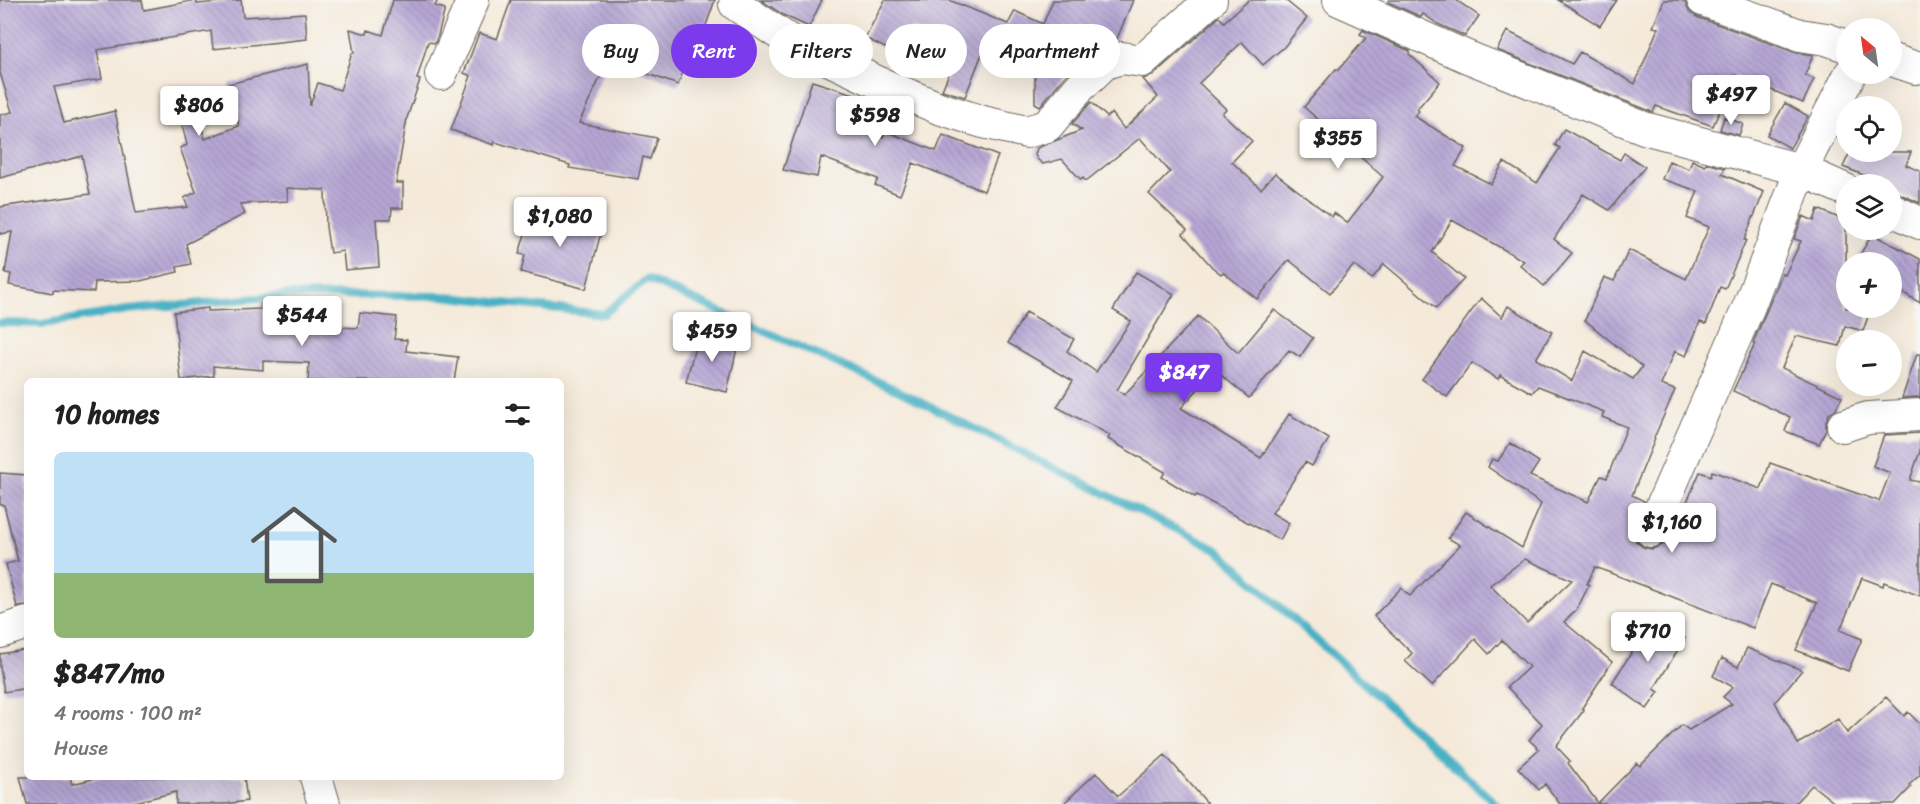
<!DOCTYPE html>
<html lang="en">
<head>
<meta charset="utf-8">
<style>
	body { margin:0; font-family:Sriracha,sans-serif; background:#f6f6f6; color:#222; height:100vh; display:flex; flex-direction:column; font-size:22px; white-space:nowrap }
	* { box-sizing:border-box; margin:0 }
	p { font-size:20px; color:#767676 }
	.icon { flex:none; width:33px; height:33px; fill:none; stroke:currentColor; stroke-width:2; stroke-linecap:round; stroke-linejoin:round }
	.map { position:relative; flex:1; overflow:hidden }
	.sheet { position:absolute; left:24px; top:378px; width:540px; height:402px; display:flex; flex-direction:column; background:#fff; border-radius:9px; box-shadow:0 6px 24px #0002 }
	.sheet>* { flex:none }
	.banner { position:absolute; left:582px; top:24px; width:570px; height:54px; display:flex; gap:12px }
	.needle { width:39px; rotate:331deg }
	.controls { position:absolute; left:1836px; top:18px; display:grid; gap:12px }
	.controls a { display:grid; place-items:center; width:66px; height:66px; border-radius:50%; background:#fff; box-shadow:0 6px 24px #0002; font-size:30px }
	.price { position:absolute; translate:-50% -51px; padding:0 14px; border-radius:6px; background:#fff; color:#222; font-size:20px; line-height:39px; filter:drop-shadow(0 2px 3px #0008) }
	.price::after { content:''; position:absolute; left:50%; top:36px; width:18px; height:14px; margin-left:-9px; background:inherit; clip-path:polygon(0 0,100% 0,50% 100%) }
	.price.selected { background:#7c3aed; color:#fff }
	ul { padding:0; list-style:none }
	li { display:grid; align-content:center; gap:12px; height:318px; padding:0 30px }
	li+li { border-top:2px solid #e0e0e0 }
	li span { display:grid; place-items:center; height:186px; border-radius:9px; color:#555 }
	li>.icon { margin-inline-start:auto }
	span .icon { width:108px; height:108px; fill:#fffc; stroke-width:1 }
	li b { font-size:26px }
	h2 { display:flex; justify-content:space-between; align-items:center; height:72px; padding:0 30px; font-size:26px }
	.pill { padding:0 21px; border-radius:27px; background:#fff; box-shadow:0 6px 24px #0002; font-size:21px; line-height:54px }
	.pill.selected { background:#7c3aed; color:#fff }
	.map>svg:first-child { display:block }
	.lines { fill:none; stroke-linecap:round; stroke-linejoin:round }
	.stream { stroke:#47b1c5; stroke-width:8 }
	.building { fill:url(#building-back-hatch); fill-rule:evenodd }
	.minor-casing { stroke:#68645e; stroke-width:34 }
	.minor { stroke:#fff; stroke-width:32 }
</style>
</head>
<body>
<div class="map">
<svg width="1920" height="804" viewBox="0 0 1920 804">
	<defs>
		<pattern id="building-back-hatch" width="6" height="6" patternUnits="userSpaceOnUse" patternTransform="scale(1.5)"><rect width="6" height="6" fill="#b5a6d4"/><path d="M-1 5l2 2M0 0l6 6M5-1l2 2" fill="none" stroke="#9b8eb5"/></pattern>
	</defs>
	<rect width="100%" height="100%" fill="#f6f6f2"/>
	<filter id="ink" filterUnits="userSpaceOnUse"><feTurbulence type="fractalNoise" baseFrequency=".0167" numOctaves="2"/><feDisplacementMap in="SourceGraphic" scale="12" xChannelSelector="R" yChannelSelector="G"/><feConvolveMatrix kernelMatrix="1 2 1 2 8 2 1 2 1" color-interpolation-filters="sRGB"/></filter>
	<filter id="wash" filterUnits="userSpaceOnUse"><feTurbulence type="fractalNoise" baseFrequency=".008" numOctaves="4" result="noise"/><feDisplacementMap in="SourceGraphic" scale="24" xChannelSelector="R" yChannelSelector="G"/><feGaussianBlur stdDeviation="1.35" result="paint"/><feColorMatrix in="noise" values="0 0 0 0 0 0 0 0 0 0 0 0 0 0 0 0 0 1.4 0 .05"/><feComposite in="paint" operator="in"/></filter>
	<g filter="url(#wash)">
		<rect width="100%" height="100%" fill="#f5eada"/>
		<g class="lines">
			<!-- stream -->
			<path class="stream" d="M 0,323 L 42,324 L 127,310 L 289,295 L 442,296 L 604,314 L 647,279 L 897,390 L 1218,550 L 1496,804"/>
		</g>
		<g id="blocks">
			<!-- building -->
			<path class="building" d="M 0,0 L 142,0 L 144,10 L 196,0 L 197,4 L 241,0 L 243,17 L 305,13 L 307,39 L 213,49 L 211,31 L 97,50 L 102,79 L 54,87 L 64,123 L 115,111 L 136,213 L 188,207 L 184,198 L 196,192 L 180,148 L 187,145 L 177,104 L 195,100 L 205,139 L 239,126 L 229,84 L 308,64 L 310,106 L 318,83 L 340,90 L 352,53 L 354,53 L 350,29 L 367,34 L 368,30 L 383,35 L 393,0 L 438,0 L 435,6 L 445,9 L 438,35 L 435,43 L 428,42 L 417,79 L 420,80 L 407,118 L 396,183 L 403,183 L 403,208 L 392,208 L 391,219 L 376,219 L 379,267 L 345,270 L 343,251 L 330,253 L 326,227 L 325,190 L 287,188 L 288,201 L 240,204 L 245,214 L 186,244 L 191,264 L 177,267 L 178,272 L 140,281 L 95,282 L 94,292 L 53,290 L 53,293 L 9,285 L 11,274 L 5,273 L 12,232 L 0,234 L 0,207 L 90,194 L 82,156 L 0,178 L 0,115 L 12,112 L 0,73 Z
				M 511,0 L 715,0 L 704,31 L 714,35 L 706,54 L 692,47 L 678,85 L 613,61 L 612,66 L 606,65 L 579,123 L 657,138 L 650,159 L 643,157 L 638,179 L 569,168 L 570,165 L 495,142 L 494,145 L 451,130 L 471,76 L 464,73 L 479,33 L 497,39 Z
				M 761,0 L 822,0 L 809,27 L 785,16 Z
				M 885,0 L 949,0 L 1008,24 L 1015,11 L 1043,24 L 1053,0 L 1133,0 L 1116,41 L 1108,43 L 1099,40 L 1098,42 L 1094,41 L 1086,57 L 1065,76 L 1040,106 L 1035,103 L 1035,57 L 989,36 L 965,97 L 942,90 L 960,47 L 911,28 L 897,54 L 865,38 Z
				M 1249,0 L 1285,0 L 1307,18 L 1284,47 L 1263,65 L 1242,42 L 1199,83 L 1226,109 L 1222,113 L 1252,141 L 1232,162 L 1261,189 L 1275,173 L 1332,217 L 1334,213 L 1347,223 L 1383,177 L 1304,107 L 1336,69 L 1338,70 L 1366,38 L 1360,34 L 1363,30 L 1410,51 L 1409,54 L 1440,82 L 1417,109 L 1419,111 L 1414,116 L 1466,148 L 1455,166 L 1491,184 L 1504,162 L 1537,183 L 1560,148 L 1555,145 L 1564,129 L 1620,160 L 1624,153 L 1645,167 L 1609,210 L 1583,194 L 1554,239 L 1572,253 L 1544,286 L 1520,265 L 1524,261 L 1452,220 L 1432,252 L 1464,279 L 1436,308 L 1384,264 L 1372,279 L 1354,265 L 1330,293 L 1289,260 L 1257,299 L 1223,272 L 1221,274 L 1212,267 L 1183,234 L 1187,230 L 1149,194 L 1170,172 L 1140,138 L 1086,181 L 1083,178 L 1081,180 L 1062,159 L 1043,164 L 1037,159 L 1035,155 L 1037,148 L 1082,130 L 1072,124 L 1091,102 L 1107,117 L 1112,113 L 1124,129 L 1158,97 L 1143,79 L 1154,74 L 1219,17 L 1224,22 Z
				M 1390,0 L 1456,0 L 1479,16 L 1465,36 L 1438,24 L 1423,14 L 1421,17 L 1388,2 Z
				M 1558,0 L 1617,0 L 1600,26 Z
				M 1664,0 L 1681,0 L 1685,2 L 1689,11 L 1697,17 L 1794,52 L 1813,55 L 1805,75 L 1814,79 L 1803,103 L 1735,75 L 1713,126 L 1656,106 L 1653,112 L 1650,111 L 1497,50 L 1507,31 L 1572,64 L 1580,52 L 1635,84 L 1658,28 L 1653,27 Z
				M 812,81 L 854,94 L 845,122 L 883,137 L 885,131 L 936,151 L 943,135 L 998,156 L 984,191 L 913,163 L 900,195 L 875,185 L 878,179 L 821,157 L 817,177 L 783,170 Z
				M 1785,103 L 1808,116 L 1790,148 L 1767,135 Z
				M 1724,117 L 1743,124 L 1739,135 L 1720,130 Z
				M 1850,152 L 1911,152 L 1906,165 L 1920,171 L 1920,203 L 1900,194 L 1892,192 L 1892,184 L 1887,184 L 1843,167 Z
				M 1692,160 L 1705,166 L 1706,163 L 1725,168 L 1722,174 L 1764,192 L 1744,240 L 1746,240 L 1725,289 L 1720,287 L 1706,324 L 1700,322 L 1686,356 L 1675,351 L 1661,385 L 1675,390 L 1654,438 L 1655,439 L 1632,495 L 1644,501 L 1634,524 L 1633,532 L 1636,541 L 1643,547 L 1652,549 L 1662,545 L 1668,538 L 1677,517 L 1680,518 L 1700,472 L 1711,476 L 1712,471 L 1761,489 L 1770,463 L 1879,501 L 1890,473 L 1873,466 L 1884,435 L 1920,433 L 1920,451 L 1910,480 L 1920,482 L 1920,596 L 1884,582 L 1883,586 L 1862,578 L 1840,630 L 1862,639 L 1848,671 L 1796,650 L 1817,603 L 1771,584 L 1753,628 L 1595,567 L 1587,584 L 1589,585 L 1577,609 L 1564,622 L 1612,662 L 1582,708 L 1584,710 L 1556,746 L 1570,761 L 1568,763 L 1598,803 L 1637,763 L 1640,766 L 1682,725 L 1689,730 L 1732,704 L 1723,697 L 1733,687 L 1713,676 L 1722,658 L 1738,667 L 1747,648 L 1802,670 L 1775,702 L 1798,744 L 1838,719 L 1847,733 L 1886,697 L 1904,716 L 1908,712 L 1920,724 L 1920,775 L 1909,785 L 1911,787 L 1895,804 L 1836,804 L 1812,785 L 1794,804 L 1560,804 L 1545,784 L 1539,790 L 1518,768 L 1539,749 L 1529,740 L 1542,724 L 1507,687 L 1529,667 L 1502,640 L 1489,654 L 1475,639 L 1432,686 L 1405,661 L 1412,653 L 1374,616 L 1401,588 L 1410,596 L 1460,545 L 1448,538 L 1466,512 L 1522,548 L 1541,504 L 1488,467 L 1492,459 L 1498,461 L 1510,443 L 1539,462 L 1530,476 L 1588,502 L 1601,476 L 1607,478 L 1627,427 L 1602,417 L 1604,412 L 1538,386 L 1532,393 L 1500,375 L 1498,379 L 1472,363 L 1447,397 L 1422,379 L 1481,298 L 1502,317 L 1508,306 L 1552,332 L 1536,359 L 1572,381 L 1585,351 L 1633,379 L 1642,367 L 1585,320 L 1604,277 L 1614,281 L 1629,250 L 1686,279 L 1709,227 L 1687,218 L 1698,191 L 1662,179 L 1669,161 L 1689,169 ZM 1525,559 L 1572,580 L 1527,623 L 1490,585 Z
				M 535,208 L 603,225 L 586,289 L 521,272 L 525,255 L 519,254 L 528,224 L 531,224 Z
				M 1818,209 L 1846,221 L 1846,308 L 1871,308 L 1863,331 L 1845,326 L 1840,346 L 1796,336 L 1782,368 L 1842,397 L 1835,410 L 1829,414 L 1826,422 L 1826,430 L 1819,444 L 1785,431 L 1790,417 L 1733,391 L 1755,344 L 1753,343 L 1782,274 L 1785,275 L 1801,241 L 1794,239 L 1803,216 L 1814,221 Z
				M 1872,234 L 1920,259 L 1920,303 L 1892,286 L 1892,262 L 1856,262 Z
				M 1136,272 L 1174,294 L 1117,390 L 1124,395 L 1198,316 L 1238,353 L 1274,310 L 1313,338 L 1300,357 L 1289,350 L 1249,398 L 1215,370 L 1181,408 L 1261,458 L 1289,414 L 1329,439 L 1312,466 L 1305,462 L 1272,513 L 1289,523 L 1280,540 L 1197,495 L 1195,497 L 1162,477 L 1165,472 L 1108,439 L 1110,435 L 1057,407 L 1073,381 L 1008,343 L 1026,312 L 1074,339 L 1067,351 L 1096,372 L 1131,321 L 1113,310 Z
				M 261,303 L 280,303 L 280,324 L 358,328 L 360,313 L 397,317 L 394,339 L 407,340 L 406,351 L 458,357 L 454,381 L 308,381 L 309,363 L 263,361 L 263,370 L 213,366 L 214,376 L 181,380 L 174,312 L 208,308 L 208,311 L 261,309 Z
				M 698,335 L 738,344 L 727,392 L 686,382 Z
				M 1917,354 L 1920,354 L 1920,397 L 1902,398 Z
				M 0,473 L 27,475 L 27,606 L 17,607 L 6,564 L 18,561 L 4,505 L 0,505 Z
				M 1652,620 L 1685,638 L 1654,689 L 1659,692 L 1647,709 L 1612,683 Z
				M 24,650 L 25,655 L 27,654 L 27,688 L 4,692 L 0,667 L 0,654 Z
				M 1165,755 L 1208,804 L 1063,804 L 1096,773 L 1118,796 Z
				M 20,777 L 70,777 L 72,784 L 101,777 L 244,777 L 247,801 L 225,804 L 176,804 L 176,792 L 127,804 L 27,804 Z"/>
		</g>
	</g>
	<g filter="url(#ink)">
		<use href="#blocks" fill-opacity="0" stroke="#68645e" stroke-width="1.5"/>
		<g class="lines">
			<!-- minor casing -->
			<g class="minor-casing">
				<path id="minor" d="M 737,0 L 735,4 L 790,41 L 877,82 L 939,108 L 983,122 L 1026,132 L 1047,126 L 1079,88 L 1105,63 L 1122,58 L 1142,61 L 1211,0
					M 1339,0 L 1465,56 L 1644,128 L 1801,170 L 1846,190
					M 1703,0 L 1800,35 L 1826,39 L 1846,46
					M 1892,60 L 1916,68 L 1920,67
					M 441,74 L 473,0
					M 1892,210 L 1920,223
					M 1843,426 L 1868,418 L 1920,415
					M 1651,531 L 1749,306 L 1801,170 L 1850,74
					M 0,632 L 27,623
					M 316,777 L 324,804"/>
			</g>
			<!-- minor -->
			<use href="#minor" class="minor"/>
		</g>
	</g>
</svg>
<div class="controls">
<a><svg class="needle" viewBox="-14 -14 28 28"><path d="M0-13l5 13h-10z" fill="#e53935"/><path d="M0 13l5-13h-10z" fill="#767676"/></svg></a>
<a><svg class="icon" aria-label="locate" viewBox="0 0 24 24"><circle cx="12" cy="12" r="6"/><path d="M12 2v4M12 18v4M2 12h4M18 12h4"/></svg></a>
<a><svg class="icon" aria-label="layers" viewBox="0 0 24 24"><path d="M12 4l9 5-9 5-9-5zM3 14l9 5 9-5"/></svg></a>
<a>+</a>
<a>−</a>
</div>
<b class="price" style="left:1731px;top:126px">$497</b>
<b class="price" style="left:199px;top:137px">$806</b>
<b class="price" style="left:875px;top:147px">$598</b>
<b class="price" style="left:1338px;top:170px">$355</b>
<b class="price" style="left:560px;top:248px">$1,080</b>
<b class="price" style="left:302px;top:347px">$544</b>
<b class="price" style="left:712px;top:363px">$459</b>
<b class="price selected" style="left:1184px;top:404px">$847</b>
<b class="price" style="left:1672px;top:554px">$1,160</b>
<b class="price" style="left:1648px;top:663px">$710</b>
<div class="banner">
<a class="pill">Buy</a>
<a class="pill selected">Rent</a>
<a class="pill">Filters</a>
<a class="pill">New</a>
<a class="pill">Apartment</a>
</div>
<section class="sheet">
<h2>10 homes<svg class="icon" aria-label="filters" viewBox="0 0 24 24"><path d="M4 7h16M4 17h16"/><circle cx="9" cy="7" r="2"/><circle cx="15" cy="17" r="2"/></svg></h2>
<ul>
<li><span style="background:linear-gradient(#bfe0f5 65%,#8fb573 0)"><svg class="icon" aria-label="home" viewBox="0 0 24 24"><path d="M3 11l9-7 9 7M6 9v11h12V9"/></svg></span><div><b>$847/mo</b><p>4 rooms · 100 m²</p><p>House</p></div></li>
</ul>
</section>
</div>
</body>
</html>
